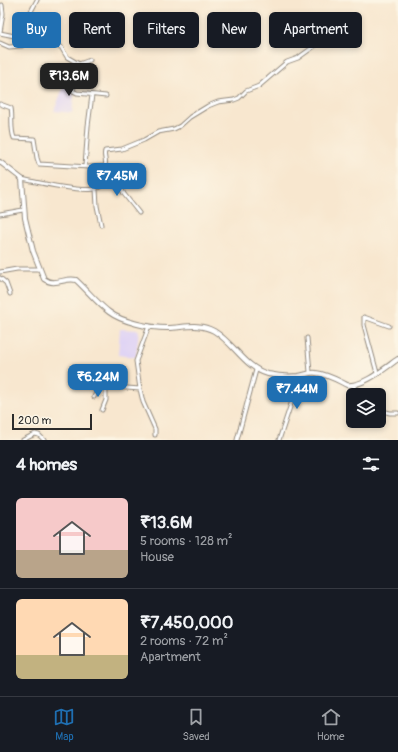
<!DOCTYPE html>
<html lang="en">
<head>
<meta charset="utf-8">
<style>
	body { margin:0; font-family:Pangolin,sans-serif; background:#242831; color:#f1f3f6; height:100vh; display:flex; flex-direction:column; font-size:15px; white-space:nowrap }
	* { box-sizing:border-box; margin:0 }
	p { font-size:13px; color:#9ea1a6 }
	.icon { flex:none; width:22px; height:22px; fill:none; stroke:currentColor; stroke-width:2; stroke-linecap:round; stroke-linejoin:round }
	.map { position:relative; height:440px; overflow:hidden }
	.drawer { display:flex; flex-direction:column; background:#171b24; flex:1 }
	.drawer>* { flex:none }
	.banner { position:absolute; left:12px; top:12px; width:374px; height:36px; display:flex; gap:8px }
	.buttons { position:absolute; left:346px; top:388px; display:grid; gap:8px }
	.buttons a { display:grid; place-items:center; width:40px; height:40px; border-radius:6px; background:#171b24; box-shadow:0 2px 6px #0003; font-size:20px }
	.scale { position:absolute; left:12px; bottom:10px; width:80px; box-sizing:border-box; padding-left:4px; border:2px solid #2b2b2b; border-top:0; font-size:11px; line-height:14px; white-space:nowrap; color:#2b2b2b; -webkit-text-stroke:3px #fcf5e5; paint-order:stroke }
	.price { position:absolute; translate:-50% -34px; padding:0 9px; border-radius:8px; background:#1f6fb2; color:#fff; font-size:13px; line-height:26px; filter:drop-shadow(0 1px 2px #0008) }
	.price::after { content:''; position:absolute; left:50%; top:24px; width:12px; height:9px; margin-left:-6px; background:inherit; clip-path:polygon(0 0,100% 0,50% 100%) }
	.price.current { background:#222; color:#fff }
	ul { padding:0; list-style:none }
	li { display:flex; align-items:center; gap:12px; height:100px; padding:0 16px }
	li+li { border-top:1px solid #363941 }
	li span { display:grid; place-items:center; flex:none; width:112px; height:80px; border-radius:6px; color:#555 }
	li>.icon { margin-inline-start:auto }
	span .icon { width:48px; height:48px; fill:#fffc; stroke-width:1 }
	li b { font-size:17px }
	h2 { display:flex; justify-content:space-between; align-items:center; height:48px; padding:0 16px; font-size:17px }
	.chip { padding:0 14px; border-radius:6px; background:#171b24; box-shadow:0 2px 6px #0003; font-size:14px; line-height:36px }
	.chip.current { background:#1f6fb2; color:#fff }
	.dock { display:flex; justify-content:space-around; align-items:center; height:56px; border-top:1px solid #363941; background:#171b24; font-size:11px; color:#9ea1a6 }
	.dock a { display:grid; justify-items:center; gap:2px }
	.dock .current { color:#1f6fb2 }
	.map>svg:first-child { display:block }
	.built { fill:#e0d4f4 }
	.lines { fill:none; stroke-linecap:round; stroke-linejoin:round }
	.minor-casing { stroke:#92897d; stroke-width:5 }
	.secondary-casing { stroke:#92897d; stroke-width:6 }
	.minor { stroke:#fff; stroke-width:3 }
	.secondary { stroke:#fff; stroke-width:4 }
</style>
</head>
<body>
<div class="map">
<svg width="398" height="440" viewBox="0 0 398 440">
	<rect width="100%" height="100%" fill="#fcf5e5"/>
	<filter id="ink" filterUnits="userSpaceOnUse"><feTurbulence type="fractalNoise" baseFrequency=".025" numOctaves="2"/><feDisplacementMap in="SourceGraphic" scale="8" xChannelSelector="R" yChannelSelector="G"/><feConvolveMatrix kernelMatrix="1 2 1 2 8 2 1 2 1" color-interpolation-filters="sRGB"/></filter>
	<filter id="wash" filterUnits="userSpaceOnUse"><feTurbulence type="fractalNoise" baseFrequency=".012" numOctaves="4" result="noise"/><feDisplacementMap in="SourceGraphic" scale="16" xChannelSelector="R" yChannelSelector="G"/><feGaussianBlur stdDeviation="0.9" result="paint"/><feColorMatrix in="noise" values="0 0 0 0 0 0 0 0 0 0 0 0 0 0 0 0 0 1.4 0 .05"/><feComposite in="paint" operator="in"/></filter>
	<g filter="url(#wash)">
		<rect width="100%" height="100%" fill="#f8e7cf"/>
		<!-- built -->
		<path class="built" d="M 64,86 L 75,88 L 72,113 L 54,111 Z
			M 120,329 L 139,330 L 136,357 L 118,355 Z"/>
	</g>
	<g filter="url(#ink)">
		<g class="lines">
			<!-- minor casing -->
			<g class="minor-casing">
				<path id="minor" d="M 0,32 L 3,14 L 2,5
					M 0,33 L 48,43 L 61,47 L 67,57 L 79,64
					M 0,43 L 9,47 L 22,46 L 27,19 L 37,0
					M 79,64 L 73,91 L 77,93 L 106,96
					M 79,64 L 90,60
					M 0,104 L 11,108 C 13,117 10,128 14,138 L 34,139 L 37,158 L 39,164 L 89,167 L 105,166 C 107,161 103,156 105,151 L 122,149 L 144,140 L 158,132 L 174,129 L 180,126 L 190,117 L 208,106 L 218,102 L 234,100 L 239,98 L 246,91 L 259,86 L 287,62 L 298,58 L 330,35
					M 85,166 L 88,126 L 92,95
					M 98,167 L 96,189 L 97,206 L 101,225
					M 22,179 C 40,183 77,192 94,189 C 103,187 107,179 117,179 L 124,194 L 139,213
					M 0,214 L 23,210
					M 0,272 L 17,269 L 40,269
					M 0,278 L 6,283 L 10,294
					M 149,326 L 136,361 L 140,389 L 143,402 L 155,429 L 155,435
					M 307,338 L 310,372
					M 377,373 L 364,325 L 364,317 L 389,326
					M 96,380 L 100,386 L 140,389
					M 352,385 L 362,395
					M 94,397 L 100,386
					M 102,410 L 106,400 L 106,387
					M 379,410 L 390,413 L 398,413
					M 23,440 L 35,434 L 39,435 L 44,440
					M 237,440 L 256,370
					M 279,440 L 291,404 L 298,376"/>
			</g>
			<!-- secondary casing -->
			<g class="secondary-casing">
				<path id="secondary" d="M 0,162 L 22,179 L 25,218 L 33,251 L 44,279 C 55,287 65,277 76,280 C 87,290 97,303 109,312 C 122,322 150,328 167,328 C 183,328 198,322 214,331 C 234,343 245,368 268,374 C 277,376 289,377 298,376 C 305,375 310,372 316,373 C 327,374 337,380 347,385 C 363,387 385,368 398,359"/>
			</g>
			<!-- minor -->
			<use href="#minor" class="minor"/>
			<!-- secondary -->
			<use href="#secondary" class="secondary"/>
		</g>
	</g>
</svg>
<div class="buttons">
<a><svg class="icon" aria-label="layers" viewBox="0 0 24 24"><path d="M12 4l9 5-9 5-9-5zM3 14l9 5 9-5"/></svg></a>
</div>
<div class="scale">200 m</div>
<b class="price current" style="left:69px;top:97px">₹13.6M</b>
<b class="price" style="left:117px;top:197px">₹7.45M</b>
<b class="price" style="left:98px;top:398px">₹6.24M</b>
<b class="price" style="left:297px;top:410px">₹7.44M</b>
<div class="banner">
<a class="chip current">Buy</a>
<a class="chip">Rent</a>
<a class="chip">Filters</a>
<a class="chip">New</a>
<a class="chip">Apartment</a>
</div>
</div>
<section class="drawer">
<h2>4 homes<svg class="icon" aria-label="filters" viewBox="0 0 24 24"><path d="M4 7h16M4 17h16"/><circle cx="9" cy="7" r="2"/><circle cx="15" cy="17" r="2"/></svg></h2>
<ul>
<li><span style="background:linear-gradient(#f6c9c9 65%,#b9a48a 0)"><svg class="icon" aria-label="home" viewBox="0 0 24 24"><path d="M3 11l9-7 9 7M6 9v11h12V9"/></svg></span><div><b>₹13.6M</b><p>5 rooms · 128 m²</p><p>House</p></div></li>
<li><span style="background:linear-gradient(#ffd9b3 70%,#c2b280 0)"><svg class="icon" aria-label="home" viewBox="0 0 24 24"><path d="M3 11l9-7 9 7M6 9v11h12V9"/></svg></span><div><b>₹7,450,000</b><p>2 rooms · 72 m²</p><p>Apartment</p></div></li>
</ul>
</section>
<nav class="dock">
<a class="current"><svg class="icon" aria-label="map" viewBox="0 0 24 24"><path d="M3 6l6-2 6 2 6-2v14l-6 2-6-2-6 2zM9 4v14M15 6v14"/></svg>Map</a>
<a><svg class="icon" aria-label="saved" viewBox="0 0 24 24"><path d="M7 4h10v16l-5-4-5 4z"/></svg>Saved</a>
<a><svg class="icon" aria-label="home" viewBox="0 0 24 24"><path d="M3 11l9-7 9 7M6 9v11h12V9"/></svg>Home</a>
</nav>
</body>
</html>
